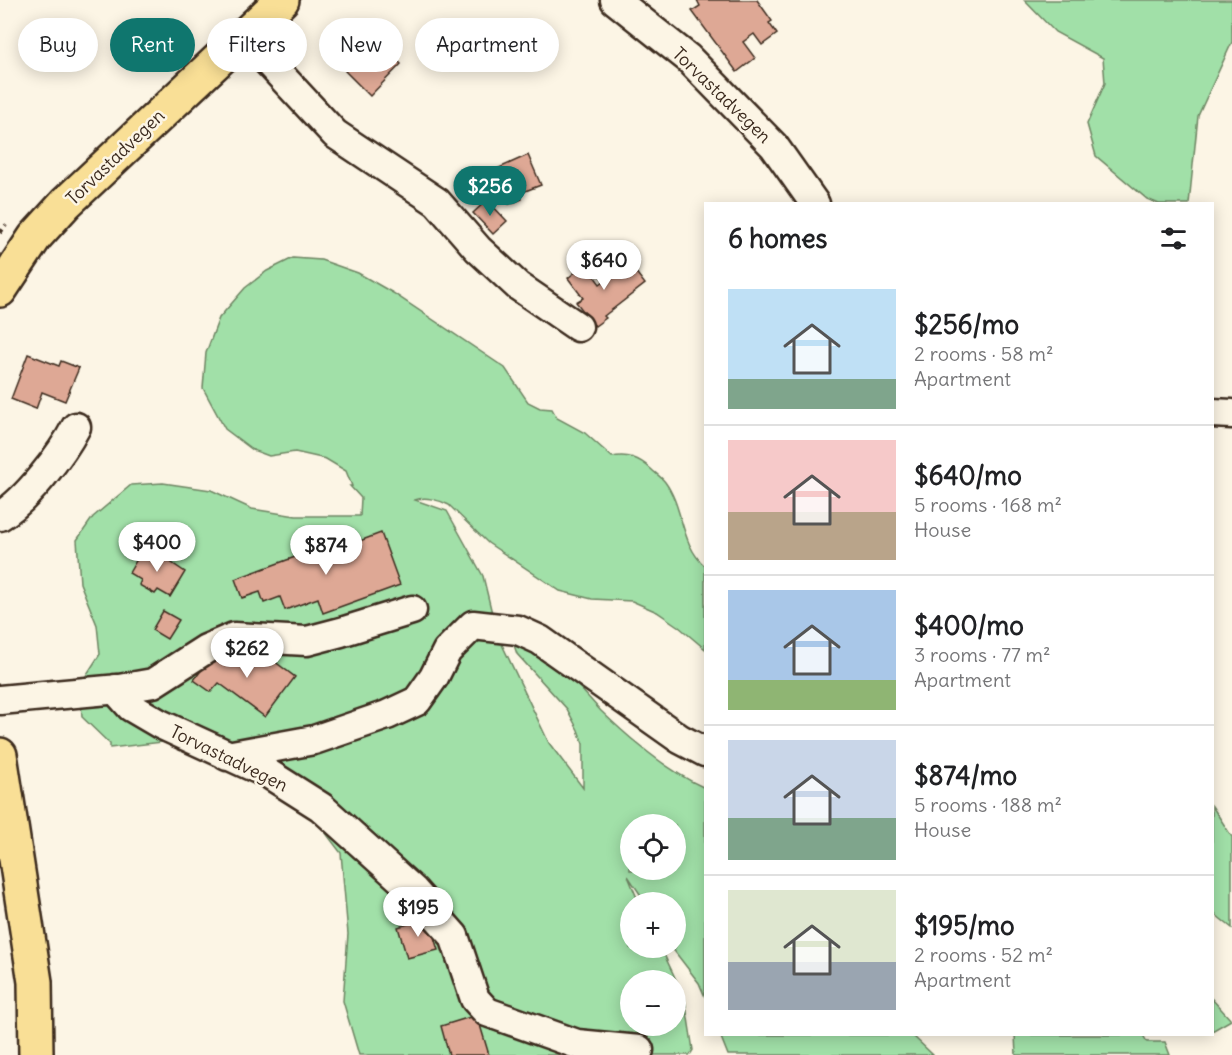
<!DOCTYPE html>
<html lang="en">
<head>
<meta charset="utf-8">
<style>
	body { margin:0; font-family:Delius,sans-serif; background:#f2f2f2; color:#202124; height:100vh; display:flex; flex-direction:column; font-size:22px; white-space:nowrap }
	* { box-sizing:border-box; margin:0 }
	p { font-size:20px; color:#757577 }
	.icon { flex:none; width:33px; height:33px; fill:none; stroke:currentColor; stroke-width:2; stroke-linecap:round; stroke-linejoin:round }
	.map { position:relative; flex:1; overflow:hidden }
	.panel { position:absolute; left:704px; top:202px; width:510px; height:834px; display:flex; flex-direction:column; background:#fff; border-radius:0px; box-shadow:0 3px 15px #0003 }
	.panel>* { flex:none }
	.guide { position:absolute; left:18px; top:18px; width:570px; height:54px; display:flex; gap:12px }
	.tools { position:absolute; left:620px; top:814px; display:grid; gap:12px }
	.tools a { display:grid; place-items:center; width:66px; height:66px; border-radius:50%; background:#fff; box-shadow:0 3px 15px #0003; font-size:30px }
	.price { position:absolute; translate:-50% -51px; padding:0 14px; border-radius:21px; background:#fff; color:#222; font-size:20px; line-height:39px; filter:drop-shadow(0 2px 3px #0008) }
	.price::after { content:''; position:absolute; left:50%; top:36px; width:18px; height:14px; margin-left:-9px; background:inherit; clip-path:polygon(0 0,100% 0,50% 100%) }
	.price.current { background:#0f766e; color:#fff }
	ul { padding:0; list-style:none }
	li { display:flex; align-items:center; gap:18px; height:150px; padding:0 24px }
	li+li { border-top:2px solid #e0e0e0 }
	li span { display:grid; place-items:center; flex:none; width:168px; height:120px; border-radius:0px; color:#555 }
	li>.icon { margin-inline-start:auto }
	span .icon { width:72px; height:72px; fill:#fffc; stroke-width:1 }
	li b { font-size:26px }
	h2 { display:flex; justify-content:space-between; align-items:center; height:72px; padding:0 24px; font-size:26px }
	.chip { padding:0 21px; border-radius:27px; background:#fff; box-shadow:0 3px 15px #0003; font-size:21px; line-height:54px }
	.chip.current { background:#0f766e; color:#fff }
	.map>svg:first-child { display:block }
	.green { fill:#a1e0a8; stroke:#6e8563; stroke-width:1.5; fill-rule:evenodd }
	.building { fill:#dea895; stroke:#3b2a1e; stroke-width:1.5 }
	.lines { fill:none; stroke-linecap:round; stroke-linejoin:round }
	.minor-casing { stroke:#3b2a1e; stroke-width:33 }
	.major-casing { stroke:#3b2a1e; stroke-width:38 }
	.path { stroke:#3b2a1e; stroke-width:4; stroke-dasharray:4.5 4.5; stroke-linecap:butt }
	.minor { stroke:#fcf5e5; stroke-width:28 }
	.major { stroke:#f9df96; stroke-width:33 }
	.labels { text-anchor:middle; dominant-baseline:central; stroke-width:5; stroke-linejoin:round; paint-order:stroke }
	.street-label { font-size:18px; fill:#3b2a1e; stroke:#fcf5e5 }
</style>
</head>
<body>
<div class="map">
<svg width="1232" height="1055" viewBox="0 0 1232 1055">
	<rect width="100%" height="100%" fill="#fcf5e5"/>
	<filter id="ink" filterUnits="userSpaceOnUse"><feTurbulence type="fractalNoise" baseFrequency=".0167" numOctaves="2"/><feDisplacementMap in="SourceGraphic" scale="12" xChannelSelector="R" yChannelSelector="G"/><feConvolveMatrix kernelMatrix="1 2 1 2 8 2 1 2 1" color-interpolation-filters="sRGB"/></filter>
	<g filter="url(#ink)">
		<!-- green -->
		<path class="green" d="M 1024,0 L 1232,0 L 1232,42 L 1198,116 L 1189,204 L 1159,204 L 1147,199 L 1096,156 L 1087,124 L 1105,83 L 1103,58 L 1055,32 Z
			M 293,258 L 321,260 L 358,273 L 393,293 L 505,368 L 528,402 L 540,408 L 552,409 L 557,418 L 585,433 L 612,457 C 628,454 639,458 651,469 C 655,473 661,477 665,482 C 684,508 680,544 705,566 L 705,649 L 679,627 L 657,612 L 632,601 L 592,599 L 560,591 L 488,543 L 449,505 C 439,500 425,496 415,500 L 447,511 L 483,576 L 497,634 L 549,743 L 583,788 L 583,744 L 578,730 L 567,709 L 517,654 L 512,639 C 527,648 545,656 559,668 C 576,682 587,696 601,711 C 631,740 667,771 705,788 L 705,997 L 699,983 L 672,948 L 675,948 L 675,903 L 646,903 L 628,876 L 639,903 L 630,903 L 630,948 L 661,948 L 685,999 L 693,1050 L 690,1055 L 359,1055 L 343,1001 L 348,934 L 341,853 L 306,807 L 189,739 L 110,748 L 110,744 L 82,717 L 80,685 L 100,654 L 97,625 L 80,583 L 77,540 L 93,517 L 131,485 L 163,483 L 211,490 L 252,509 L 296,516 L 360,516 L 361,498 L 350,486 L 352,486 L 346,471 L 326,459 L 295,452 L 269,456 L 253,450 L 225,429 L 203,388 L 206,353 L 219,318 L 245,288 L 267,271 ZM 630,825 L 675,825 L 675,870 L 630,870 ZM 630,981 L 675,981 L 675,1026 L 630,1026 Z
			M 1212,806 L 1232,837 L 1232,928 L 1212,912 Z
			M 1212,999 L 1231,1020 L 1212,1031 Z
			M 720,1035 L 912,1035 L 933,1055 L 728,1055 Z
			M 1015,1035 L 1143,1035 L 1147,1042 L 1165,1042 L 1170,1055 L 1016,1055 Z"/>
		<!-- building -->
		<path class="building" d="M 757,0 L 772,21 L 769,23 L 777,34 L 762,45 L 754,34 L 743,42 L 755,58 L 737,72 L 692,11 L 700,6 L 697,0 Z
			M 371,45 L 381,54 L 386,49 L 401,64 L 370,96 L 345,71 Z
			M 528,155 L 541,185 L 520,193 L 522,199 L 509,204 L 506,199 L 500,202 L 488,173 Z
			M 487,200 L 507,221 L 493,234 L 473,213 Z
			M 628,262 L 645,284 L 604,316 L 606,318 L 595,326 L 576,302 L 583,298 L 568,278 L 585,264 L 600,284 Z
			M 28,354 L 59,366 L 61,361 L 79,368 L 65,401 L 42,392 L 36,409 L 11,399 Z
			M 381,533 L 400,585 L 323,613 L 318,598 L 285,610 L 280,597 L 264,603 L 260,592 L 242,598 L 235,579 L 347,538 L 349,545 Z
			M 144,547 L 156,555 L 157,553 L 185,572 L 170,597 L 158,590 L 155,594 L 139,585 L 141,580 L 129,573 Z
			M 163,611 L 179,620 L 167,639 L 152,630 Z
			M 219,646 L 250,669 L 262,652 L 295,677 L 265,717 L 219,683 L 211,692 L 194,680 Z
			M 428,918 L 438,950 L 407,958 L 398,927 Z
			M 477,1015 L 489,1055 L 449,1055 L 441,1026 Z"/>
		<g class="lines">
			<!-- minor casing -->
			<g class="minor-casing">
				<path id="minor" d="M 615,0 L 688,58 L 774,146 L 815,204
					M 243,35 L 335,134 L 437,202 L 478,249 L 518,286 L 578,327
					M 1212,413 L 1232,414
					M 0,516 C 26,501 62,454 76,427
					M 115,689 L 131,707 L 160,724 L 269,774 L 321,807 L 414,891 L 454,936 L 475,999 L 487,1012 L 577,1044 L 639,1050
					M 0,700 L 119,689 L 153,683 L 206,649 L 234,637 L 307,641 L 341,632 L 412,610
					M 227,756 L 314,740 L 387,715 L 417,701 L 434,677 L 447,651 L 473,625 L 518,630 L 540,640 L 680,739 L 705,752"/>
			</g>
			<!-- major casing -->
			<g class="major-casing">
				<path id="major" d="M 0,290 L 35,237 L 66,203 L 282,0
					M 0,755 L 35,982 L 36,1055"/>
			</g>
			<!-- path -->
			<path class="path" d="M 0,233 L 6,225"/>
			<!-- minor -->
			<use href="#minor" class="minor"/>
			<!-- major -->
			<use href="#major" class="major"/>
		</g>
	</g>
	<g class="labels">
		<!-- street labels -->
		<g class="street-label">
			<text transform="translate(722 95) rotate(44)">Torvastadvegen</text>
			<text transform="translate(115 157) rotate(-44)">Torvastadvegen</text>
			<text transform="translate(229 758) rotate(26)">Torvastadvegen</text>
		</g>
	</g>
</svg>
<div class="tools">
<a><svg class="icon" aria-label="locate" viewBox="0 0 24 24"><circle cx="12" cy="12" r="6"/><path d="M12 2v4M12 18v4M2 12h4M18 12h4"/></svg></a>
<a>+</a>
<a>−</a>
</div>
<b class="price current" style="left:490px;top:217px">$256</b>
<b class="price" style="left:604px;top:291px">$640</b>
<b class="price" style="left:157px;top:573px">$400</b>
<b class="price" style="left:326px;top:576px">$874</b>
<b class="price" style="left:247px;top:679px">$262</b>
<b class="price" style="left:418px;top:938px">$195</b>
<div class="guide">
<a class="chip">Buy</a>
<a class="chip current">Rent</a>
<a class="chip">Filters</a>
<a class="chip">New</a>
<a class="chip">Apartment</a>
</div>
<section class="panel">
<h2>6 homes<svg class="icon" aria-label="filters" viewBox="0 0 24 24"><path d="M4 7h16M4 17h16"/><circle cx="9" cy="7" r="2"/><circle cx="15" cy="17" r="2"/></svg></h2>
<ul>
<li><span style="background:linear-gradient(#bfe0f5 75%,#7fa58c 0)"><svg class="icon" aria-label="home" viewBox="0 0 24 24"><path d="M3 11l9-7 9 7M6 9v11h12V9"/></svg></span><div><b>$256/mo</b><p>2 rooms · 58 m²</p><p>Apartment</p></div></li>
<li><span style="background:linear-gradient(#f6c9c9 60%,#b9a48a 0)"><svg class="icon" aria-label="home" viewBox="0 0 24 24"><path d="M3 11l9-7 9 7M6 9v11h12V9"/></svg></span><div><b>$640/mo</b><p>5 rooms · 168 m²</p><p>House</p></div></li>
<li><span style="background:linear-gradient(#a9c7e8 75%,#8fb573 0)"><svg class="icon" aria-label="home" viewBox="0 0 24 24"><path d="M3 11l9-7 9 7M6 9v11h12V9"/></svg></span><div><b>$400/mo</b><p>3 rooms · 77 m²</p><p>Apartment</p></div></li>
<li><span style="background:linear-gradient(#c9d6e8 65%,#7fa58c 0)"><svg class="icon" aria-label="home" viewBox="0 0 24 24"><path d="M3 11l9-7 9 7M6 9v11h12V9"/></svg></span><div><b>$874/mo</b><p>5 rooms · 188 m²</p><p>House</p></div></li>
<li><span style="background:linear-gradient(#dfe7d0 60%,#9aa5b1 0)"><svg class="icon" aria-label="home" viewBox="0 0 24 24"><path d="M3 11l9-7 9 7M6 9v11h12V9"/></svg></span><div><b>$195/mo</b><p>2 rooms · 52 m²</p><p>Apartment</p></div></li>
</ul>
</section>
</div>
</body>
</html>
